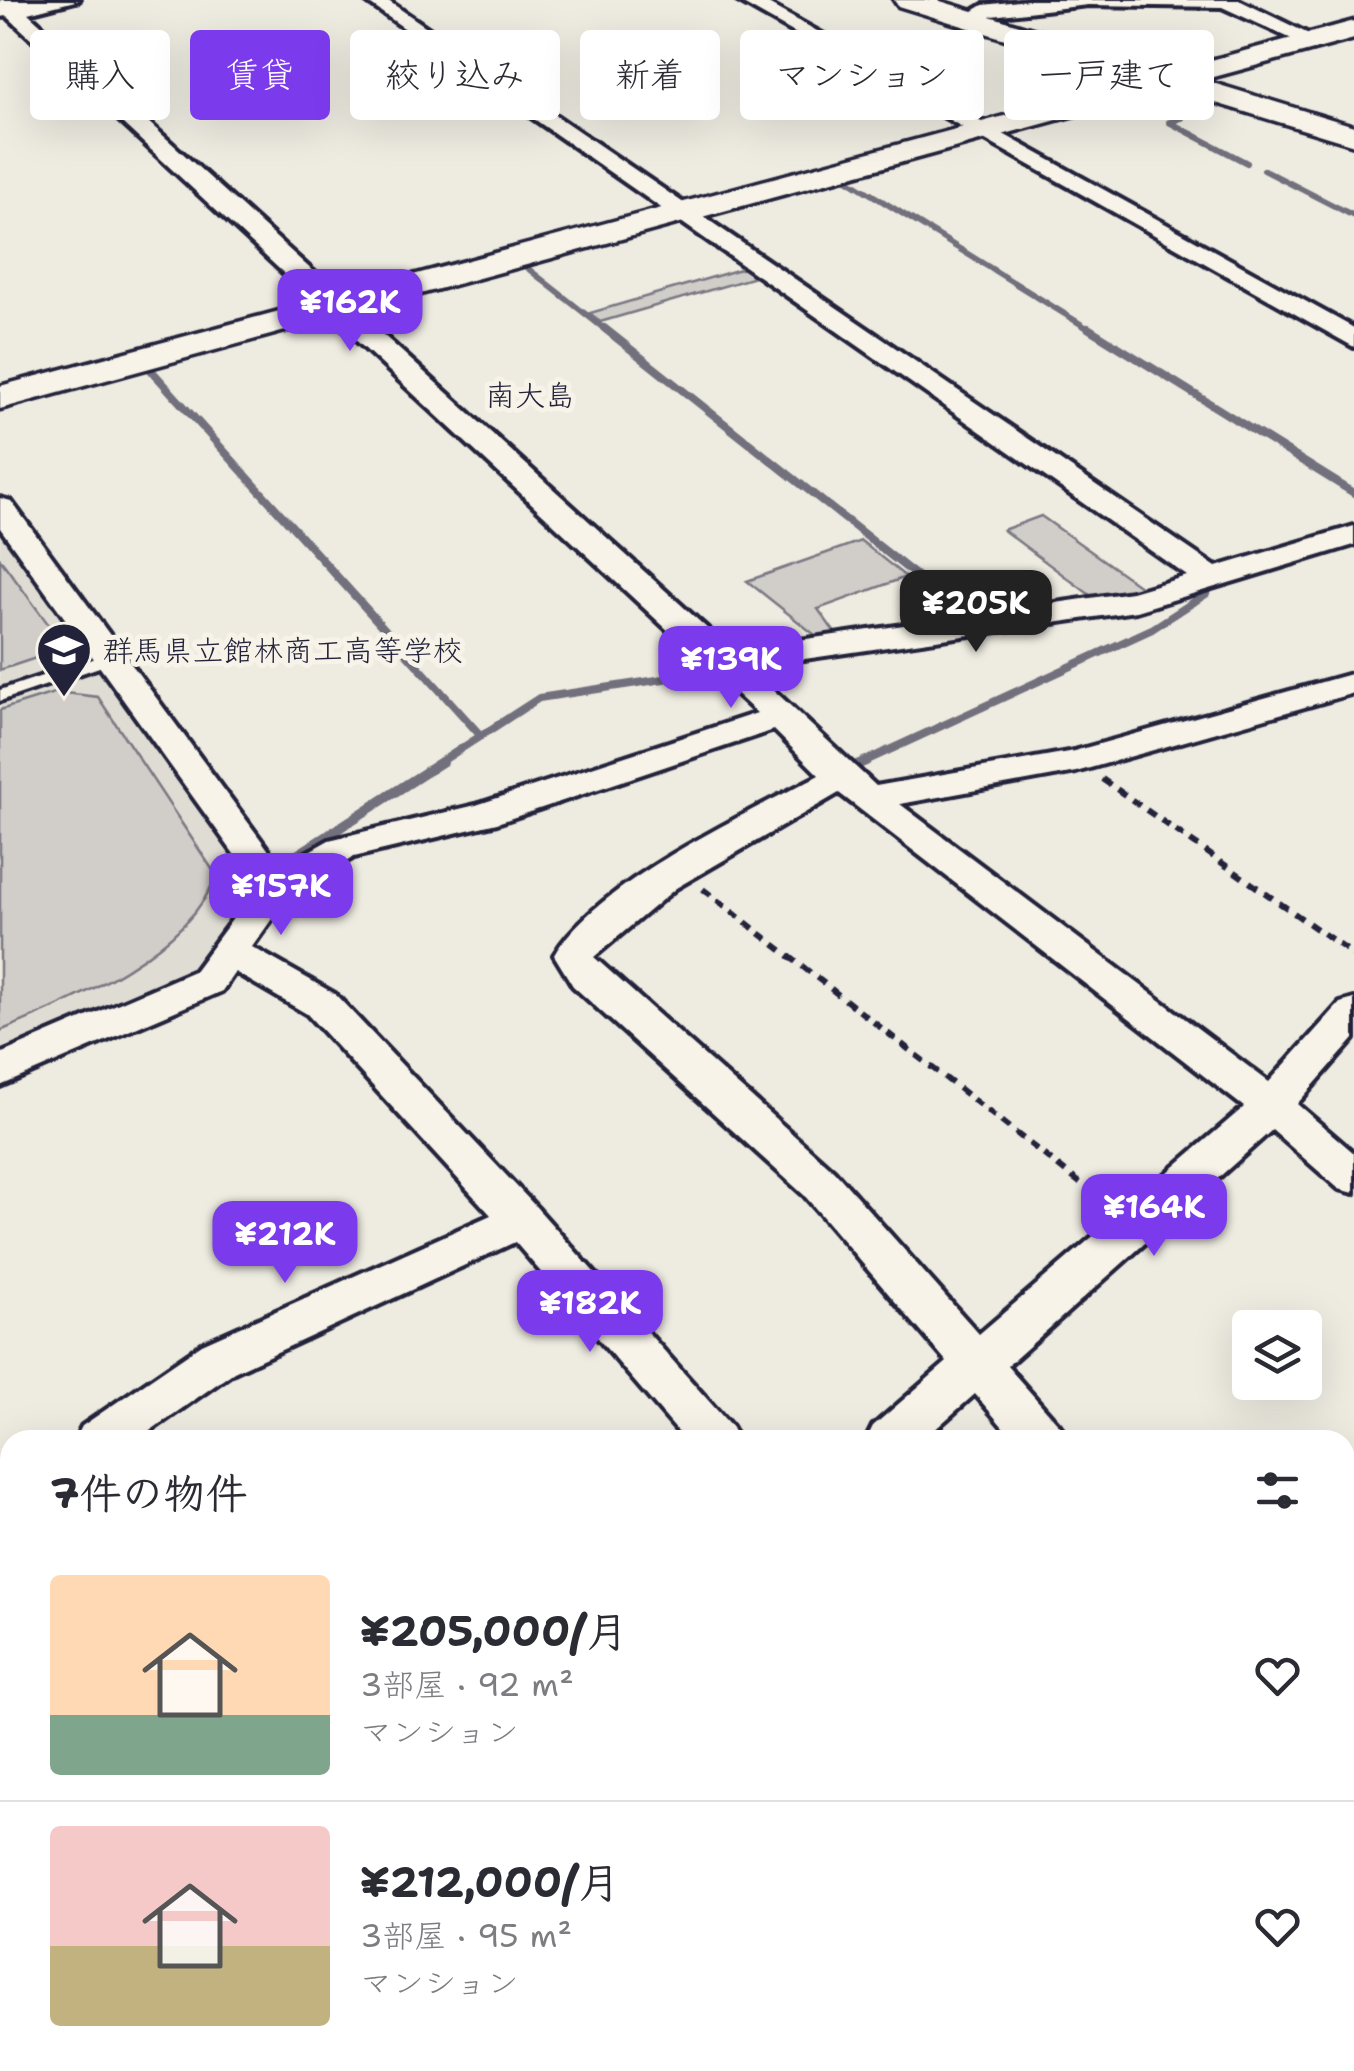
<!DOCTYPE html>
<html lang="ja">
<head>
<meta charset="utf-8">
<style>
	body { margin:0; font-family:"Shantell Sans","Klee One",sans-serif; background:#f2f2f3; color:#2b2b33; height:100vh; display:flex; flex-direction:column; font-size:38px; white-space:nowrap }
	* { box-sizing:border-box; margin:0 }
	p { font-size:32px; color:#7c7c81 }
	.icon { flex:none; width:55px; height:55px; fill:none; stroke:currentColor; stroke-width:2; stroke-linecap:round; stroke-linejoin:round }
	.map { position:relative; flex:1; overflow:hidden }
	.panel { position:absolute; left:0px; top:1430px; width:1355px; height:642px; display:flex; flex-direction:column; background:#fff; border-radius:30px 30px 0 0; box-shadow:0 10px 40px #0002 }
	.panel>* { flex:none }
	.hud { position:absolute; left:30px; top:30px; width:1295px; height:90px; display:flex; gap:20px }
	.fabs { position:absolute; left:1232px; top:1310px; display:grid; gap:20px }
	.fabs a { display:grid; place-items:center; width:90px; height:90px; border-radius:10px; background:#fff; box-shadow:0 10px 40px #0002; font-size:50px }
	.price { position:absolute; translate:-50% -85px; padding:0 22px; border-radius:20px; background:#7c3aed; color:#fff; font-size:32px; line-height:65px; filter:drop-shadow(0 2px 5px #0008) }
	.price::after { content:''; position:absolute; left:50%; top:60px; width:30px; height:22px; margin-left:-15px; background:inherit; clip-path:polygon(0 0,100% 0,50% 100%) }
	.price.selected { background:#222; color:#fff }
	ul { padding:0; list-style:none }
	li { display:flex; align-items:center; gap:30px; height:250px; padding:0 50px }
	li+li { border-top:2px solid #e1e1e2 }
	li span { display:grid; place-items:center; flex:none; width:280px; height:200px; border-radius:10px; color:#555 }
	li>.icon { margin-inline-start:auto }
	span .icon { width:120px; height:120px; fill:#fffc; stroke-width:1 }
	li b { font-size:42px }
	h2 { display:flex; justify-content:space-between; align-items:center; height:120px; padding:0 50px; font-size:42px }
	.chip { padding:0 35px; border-radius:10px; background:#fff; box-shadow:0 10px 40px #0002; font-size:35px; line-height:90px }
	.chip.selected { background:#7c3aed; color:#fff }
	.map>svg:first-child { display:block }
	.built { fill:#dfdcd4 }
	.green { fill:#d1cdc9; stroke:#7a7882; stroke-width:2.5 }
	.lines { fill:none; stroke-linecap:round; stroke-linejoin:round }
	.stream-far2 { stroke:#716f7b; stroke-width:6 }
	.stream-far1 { stroke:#716f7b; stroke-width:8 }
	.stream { stroke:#716f7b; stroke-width:10 }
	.lane-casing { stroke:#22223b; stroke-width:8 }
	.street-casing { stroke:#22223b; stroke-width:8 }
	.secondary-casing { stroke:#22223b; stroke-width:7 }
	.path-far1 { stroke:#22223b; stroke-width:6; stroke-dasharray:10 8; stroke-linecap:butt }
	.path { stroke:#22223b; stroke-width:9; stroke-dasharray:12 10; stroke-linecap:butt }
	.lane { fill:#f7f3e8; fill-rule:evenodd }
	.street { fill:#f7f3e8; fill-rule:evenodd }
	.secondary { fill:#f7f3e8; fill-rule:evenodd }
	.wall { fill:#a19e9d; stroke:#22223b; stroke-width:2.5 }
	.building { fill:#bbb8b7; stroke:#22223b; stroke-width:2.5 }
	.labels { text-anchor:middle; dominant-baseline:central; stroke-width:10; stroke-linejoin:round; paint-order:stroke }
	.far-quarter-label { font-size:30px; fill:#22223b; stroke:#f7f3e8 }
	.poi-label { font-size:30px; fill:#22223b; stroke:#f7f3e8; text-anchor:start }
</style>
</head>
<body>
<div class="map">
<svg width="1354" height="2071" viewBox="0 0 1354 2071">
	<rect width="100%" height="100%" fill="#eeebe1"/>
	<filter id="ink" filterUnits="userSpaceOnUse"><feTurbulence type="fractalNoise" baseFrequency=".01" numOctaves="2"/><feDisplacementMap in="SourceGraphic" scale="20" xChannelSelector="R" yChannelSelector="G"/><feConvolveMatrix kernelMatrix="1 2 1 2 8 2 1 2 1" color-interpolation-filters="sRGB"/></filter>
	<g filter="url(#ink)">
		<!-- built -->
		<path class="built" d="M 0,527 L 259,887 L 189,975 L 0,1063 Z"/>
		<!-- green -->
		<path class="green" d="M 744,268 L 755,277 L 600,322 L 590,313 Z
			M 1041,516 L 1147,591 L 1098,601 L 1003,530 Z
			M 861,541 L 906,577 L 818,609 L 838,637 L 820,639 L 747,581 Z
			M 0,559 L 66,648 L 0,670 Z
			M 57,692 L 98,697 L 216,875 C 190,951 70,1002 0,1031 L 0,710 Z"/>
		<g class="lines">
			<!-- stream-far2 -->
			<path class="stream-far2" d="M 1145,94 L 1182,118 L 1169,122 L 1247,163
				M 1264,170 L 1354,216
				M 845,178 L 1092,331
				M 526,267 L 607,331"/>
			<!-- stream-far1 -->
			<path class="stream-far1" d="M 604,328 L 923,581 L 956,620
				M 1088,328 L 1354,493
				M 151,370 L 481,736
				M 1157,603 L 1251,576
				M 439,763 L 539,698 L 716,671
				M 861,763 L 1152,629 L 1206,594"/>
			<!-- stream -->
			<path class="stream" d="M 852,767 L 866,761
				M 267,853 L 271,860 L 288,861 L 443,761"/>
			<!-- lane casing -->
			<g class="lane-casing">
				<path id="lane" d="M 108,654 L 114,656 L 114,662 L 0,701 L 0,690 Z"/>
			</g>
			<!-- street casing -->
			<g class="street-casing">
				<path id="street" d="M 0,0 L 79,0 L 28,13 L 731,650 L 1132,592 L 1187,576 L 364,0 L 387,0 L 1216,567 L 1354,526 L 1354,545 L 1136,611 L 749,667 L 876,786 L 1074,751 L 1354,673 L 1354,693 L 1076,772 L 900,804 L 1269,1082 L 1340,1003 L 1354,999 L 1354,1039 L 1297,1104 L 1354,1153 L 1354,1193 L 1339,1189 L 1272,1130 L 1007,1366 L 1060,1426 L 1067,1440 L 1014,1440 L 975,1394 L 923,1440 L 866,1440 L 873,1426 L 947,1362 L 804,1195 L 573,986 L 554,955 C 598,882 743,816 819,775 L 774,730 L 497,823 L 354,857 L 289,895 L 252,947 L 335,994 L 537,1208 L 731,1426 L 738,1440 L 685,1440 L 515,1242 L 234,1372 L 137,1440 L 75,1440 L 82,1426 L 202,1344 L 491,1215 L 307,1014 L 235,972 L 222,991 L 0,1086 L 0,1054 L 194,971 L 257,886 L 0,528 L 0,498 L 11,501 L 281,867 L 329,840 L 476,805 L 757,713 L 7,16 L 0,17 ZM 839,793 L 1244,1107 L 979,1334 L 834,1171 L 594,957 L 676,888 Z
					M 736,0 L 761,0 L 1354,328 L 1354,347 Z
					M 1028,0 L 1239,0 L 1323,41 L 1312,47 L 1305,45 L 1222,7 L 1088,5 L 983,17 L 973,11 L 983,5 Z
					M 10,1480 L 10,1526 L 0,1530 L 0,1483 Z
					M 1345,1757 L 1354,1760 L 1354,1820 L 1345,1816 Z
					M 0,1791 L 10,1795 L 10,1861 L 0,1857 Z
					M 10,2036 L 10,2062 L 49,2062 L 47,2071 L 0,2071 L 0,2040 Z"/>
			</g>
			<!-- secondary casing -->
			<g class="secondary-casing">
				<path id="secondary" d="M 894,0 L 937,0 L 1171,71 L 1354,21 L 1354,39 L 1203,80 L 1354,126 L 1354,145 L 1170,89 L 0,409 L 0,386 L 1138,80 L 898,6 Z"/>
			</g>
			<!-- path-far1 -->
			<path class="path-far1" d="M 1102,779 L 1354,955
				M 703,889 L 1107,1204"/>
			<!-- path -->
			<path class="path" d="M 610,2062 L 613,2071"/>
			<!-- lane -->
			<use href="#lane" class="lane"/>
			<!-- street -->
			<use href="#street" class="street"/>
			<!-- secondary -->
			<use href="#secondary" class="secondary"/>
		</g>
		<!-- wall -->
		<path class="wall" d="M 1158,2062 L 1345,2062 L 1354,2071 L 1164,2071 Z"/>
		<!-- building -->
		<path class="building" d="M 1345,1814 L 1354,1824 L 1354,1871 L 1345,1877 Z
			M 1345,2017 L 1354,2028 L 1354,2071 L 1171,2071 L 1164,2062 L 1345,2062 Z"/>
	</g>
	<!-- icons -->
	<defs>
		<g id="school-pin" transform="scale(2.875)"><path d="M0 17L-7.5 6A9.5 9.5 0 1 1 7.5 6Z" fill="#22223b" stroke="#f7f3e8"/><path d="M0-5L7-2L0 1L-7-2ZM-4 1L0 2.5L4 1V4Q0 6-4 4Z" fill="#fff"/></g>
	</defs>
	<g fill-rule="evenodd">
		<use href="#school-pin" x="64" y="650"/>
	</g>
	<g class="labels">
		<!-- far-quarter labels -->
		<g class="far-quarter-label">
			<text x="530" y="395">南大島</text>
		</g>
		<!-- poi labels -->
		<g class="poi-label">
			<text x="103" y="650">群馬県立館林商工高等学校</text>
		</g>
	</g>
</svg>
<div class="fabs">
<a><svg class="icon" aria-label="layers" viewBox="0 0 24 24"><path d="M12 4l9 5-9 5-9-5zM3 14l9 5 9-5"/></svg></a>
</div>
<b class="price" style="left:350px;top:354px">¥162K</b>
<b class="price selected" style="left:976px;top:655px">¥205K</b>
<b class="price" style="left:731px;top:711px">¥139K</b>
<b class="price" style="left:281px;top:938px">¥157K</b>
<b class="price" style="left:1154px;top:1259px">¥164K</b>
<b class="price" style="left:285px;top:1286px">¥212K</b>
<b class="price" style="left:590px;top:1355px">¥182K</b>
<div class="hud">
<a class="chip">購入</a>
<a class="chip selected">賃貸</a>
<a class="chip">絞り込み</a>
<a class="chip">新着</a>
<a class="chip">マンション</a>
<a class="chip">一戸建て</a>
</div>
<section class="panel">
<h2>7件の物件<svg class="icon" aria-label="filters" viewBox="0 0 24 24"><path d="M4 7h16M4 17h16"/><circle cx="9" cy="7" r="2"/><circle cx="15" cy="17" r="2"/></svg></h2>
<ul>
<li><span style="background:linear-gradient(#ffd9b3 70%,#7fa58c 0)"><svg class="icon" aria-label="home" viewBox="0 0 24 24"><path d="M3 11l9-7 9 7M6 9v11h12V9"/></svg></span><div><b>¥205,000/月</b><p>3部屋 · 92 m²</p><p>マンション</p></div><svg class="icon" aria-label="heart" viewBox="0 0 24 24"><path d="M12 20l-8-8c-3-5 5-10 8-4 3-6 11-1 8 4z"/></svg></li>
<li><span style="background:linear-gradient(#f6c9c9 60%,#c2b280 0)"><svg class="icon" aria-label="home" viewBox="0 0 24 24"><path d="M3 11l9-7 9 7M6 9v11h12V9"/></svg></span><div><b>¥212,000/月</b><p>3部屋 · 95 m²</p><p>マンション</p></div><svg class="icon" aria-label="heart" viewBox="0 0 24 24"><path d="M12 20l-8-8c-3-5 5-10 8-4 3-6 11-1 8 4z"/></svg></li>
</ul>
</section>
</div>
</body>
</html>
